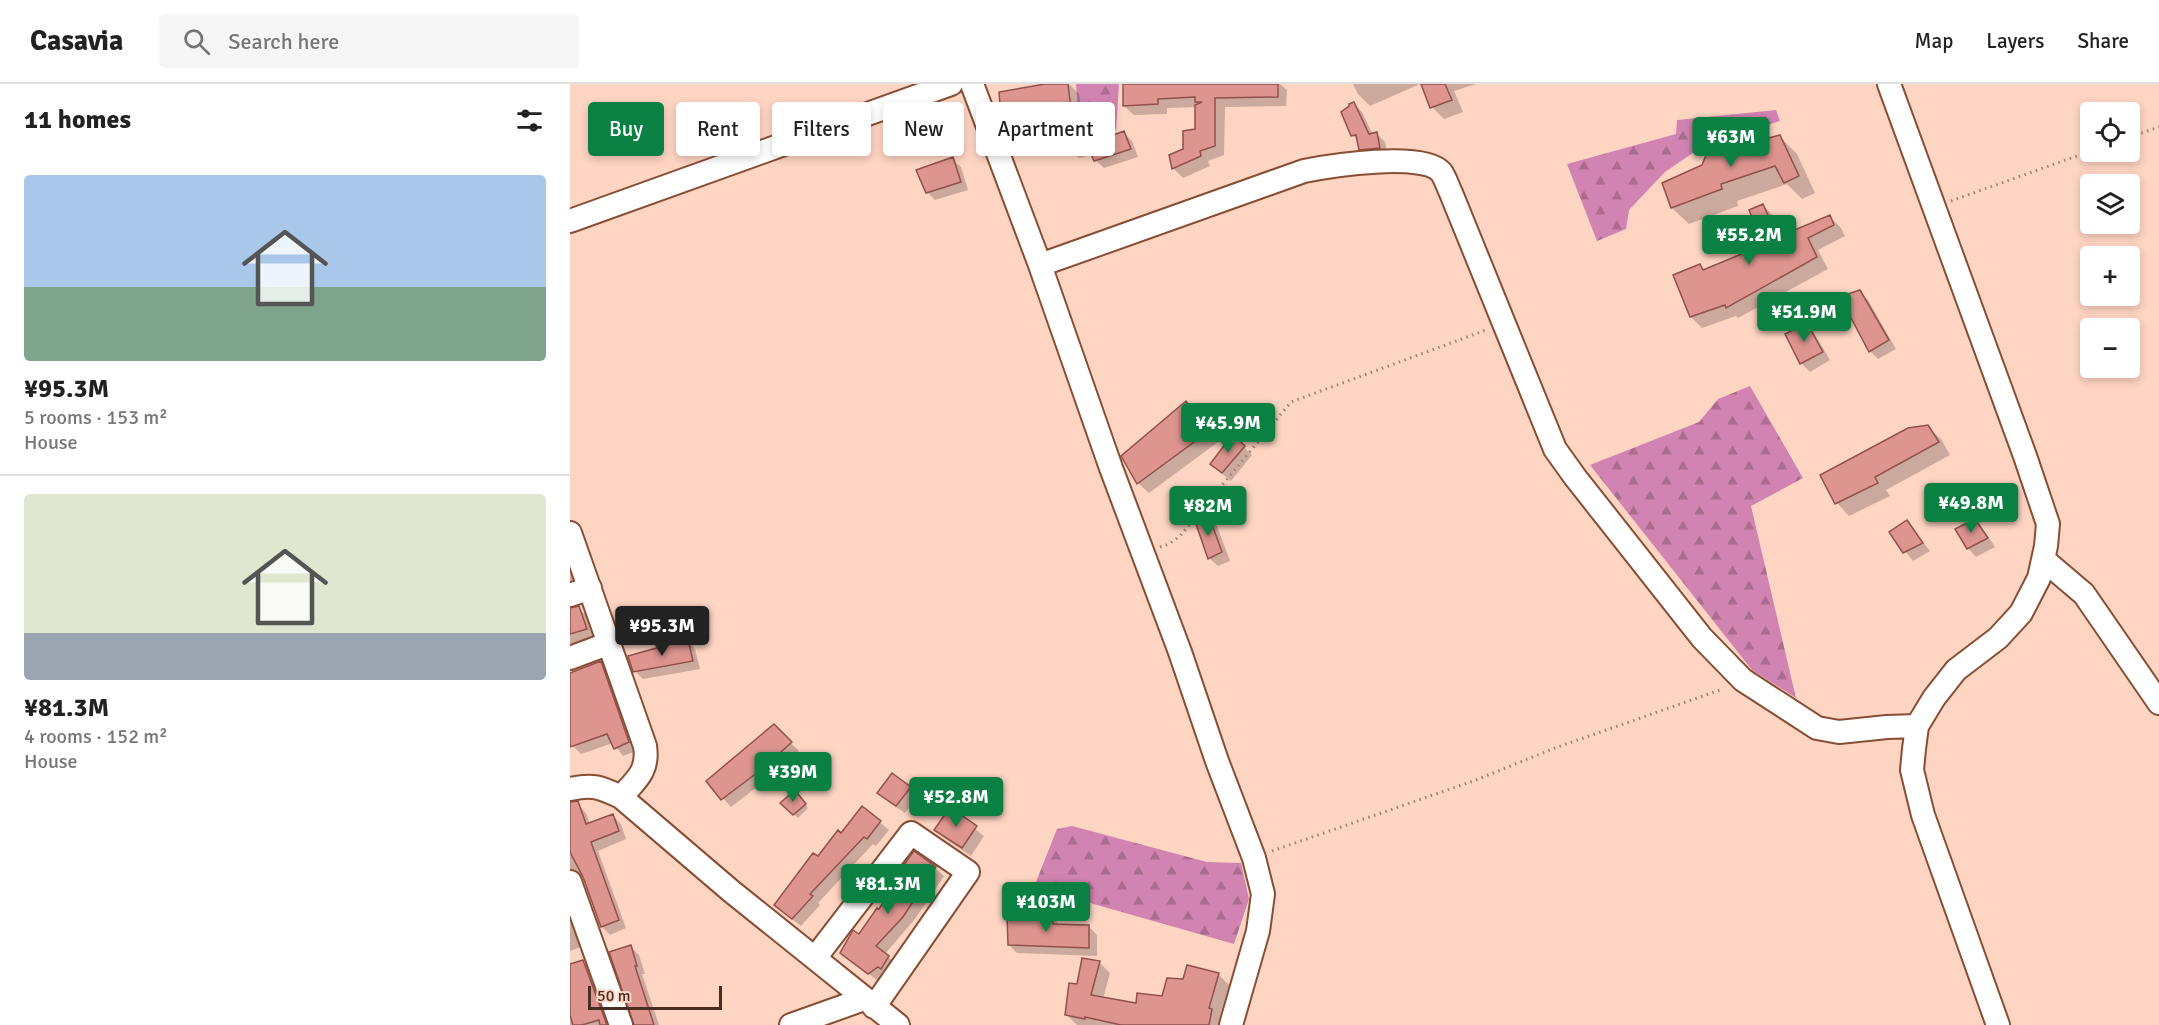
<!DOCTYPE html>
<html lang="en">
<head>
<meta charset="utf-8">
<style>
	body { margin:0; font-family:Signika,sans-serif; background:#f6f6f6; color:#222; height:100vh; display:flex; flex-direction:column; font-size:22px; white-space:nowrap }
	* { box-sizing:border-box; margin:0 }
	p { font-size:20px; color:#767676 }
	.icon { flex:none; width:33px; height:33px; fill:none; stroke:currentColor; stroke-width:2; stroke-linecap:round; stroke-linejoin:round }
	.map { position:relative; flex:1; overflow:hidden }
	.drawer { display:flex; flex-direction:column; background:#fff; width:570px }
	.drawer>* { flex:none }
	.top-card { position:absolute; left:18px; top:18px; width:570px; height:54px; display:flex; gap:12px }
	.fabs { position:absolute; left:1510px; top:18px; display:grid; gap:12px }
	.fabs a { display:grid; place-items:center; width:60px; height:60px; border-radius:6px; background:#fff; box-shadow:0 3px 9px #0003; font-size:30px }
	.scale { position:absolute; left:18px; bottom:15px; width:134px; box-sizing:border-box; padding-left:6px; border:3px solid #482e22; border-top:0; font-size:16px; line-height:21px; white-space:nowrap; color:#482e22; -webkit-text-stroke:4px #fed4c3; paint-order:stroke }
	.price { position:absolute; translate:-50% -51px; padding:0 14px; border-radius:6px; background:#0b8043; color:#fff; font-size:20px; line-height:39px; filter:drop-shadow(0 2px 3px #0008) }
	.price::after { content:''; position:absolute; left:50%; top:36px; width:18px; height:14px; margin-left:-9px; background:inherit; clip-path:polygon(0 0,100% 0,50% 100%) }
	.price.on { background:#222; color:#fff }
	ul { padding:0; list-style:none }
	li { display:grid; align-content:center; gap:12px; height:318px; padding:0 24px }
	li+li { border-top:2px solid #e0e0e0 }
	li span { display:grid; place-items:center; height:186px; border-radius:6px; color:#555 }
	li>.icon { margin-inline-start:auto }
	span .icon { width:108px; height:108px; fill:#fffc; stroke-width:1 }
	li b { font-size:26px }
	h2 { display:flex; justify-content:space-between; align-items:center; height:72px; padding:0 24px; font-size:26px }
	.tag { padding:0 21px; border-radius:6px; background:#fff; box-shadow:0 3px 9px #0003; font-size:21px; line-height:54px }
	.tag.on { background:#0b8043; color:#fff }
	header { display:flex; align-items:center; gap:36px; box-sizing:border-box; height:84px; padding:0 30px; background:#fff; border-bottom:2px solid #e0e0e0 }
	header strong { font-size:28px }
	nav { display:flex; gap:33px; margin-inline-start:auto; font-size:21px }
	.search { width:420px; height:54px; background:#f6f6f6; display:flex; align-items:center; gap:15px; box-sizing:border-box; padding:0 21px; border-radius:6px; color:#767676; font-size:22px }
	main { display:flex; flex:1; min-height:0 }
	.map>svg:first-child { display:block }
	.forest { fill:url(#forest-firs) }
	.shadow { fill:#0003 }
	.building { fill:#de9590; stroke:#91504c; stroke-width:1.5 }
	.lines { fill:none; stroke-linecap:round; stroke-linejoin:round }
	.minor-casing { stroke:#884e34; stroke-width:26 }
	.path { stroke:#a28072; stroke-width:3; stroke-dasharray:1.5 4.5; stroke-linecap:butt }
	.minor { stroke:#fff; stroke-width:22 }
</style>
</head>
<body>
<header>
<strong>Casavia</strong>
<div class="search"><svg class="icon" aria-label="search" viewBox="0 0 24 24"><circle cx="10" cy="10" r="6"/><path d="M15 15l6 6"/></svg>Search here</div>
<nav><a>Map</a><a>Layers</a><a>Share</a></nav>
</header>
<main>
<section class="drawer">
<h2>11 homes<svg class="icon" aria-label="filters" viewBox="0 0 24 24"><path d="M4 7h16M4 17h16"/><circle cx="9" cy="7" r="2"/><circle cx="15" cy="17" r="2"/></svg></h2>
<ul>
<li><span style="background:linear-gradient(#a9c7e8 60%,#7fa58c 0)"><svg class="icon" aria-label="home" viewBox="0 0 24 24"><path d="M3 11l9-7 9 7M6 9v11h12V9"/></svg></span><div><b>¥95.3M</b><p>5 rooms · 153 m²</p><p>House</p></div></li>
<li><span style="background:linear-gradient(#dfe7d0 75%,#9aa5b1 0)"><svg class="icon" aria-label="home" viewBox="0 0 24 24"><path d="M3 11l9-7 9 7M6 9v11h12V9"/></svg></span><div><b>¥81.3M</b><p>4 rooms · 152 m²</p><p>House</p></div></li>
</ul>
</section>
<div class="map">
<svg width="1589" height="941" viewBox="0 0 1589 941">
	<defs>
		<pattern id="forest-firs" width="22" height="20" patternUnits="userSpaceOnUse" patternTransform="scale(1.5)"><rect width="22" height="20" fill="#d184b1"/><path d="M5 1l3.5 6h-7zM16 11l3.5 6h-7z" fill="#ac6c90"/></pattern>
	</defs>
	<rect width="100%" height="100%" fill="#fed4c3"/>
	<!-- forest -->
	<path class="forest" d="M 506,0 L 549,0 L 546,46 L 533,47 L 508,24 Z
		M 1206,26 L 1210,37 L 1136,60 L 1095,88 L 1059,126 L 1056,145 L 1027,157 L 997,80 L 1106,50 L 1107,36 Z
		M 1180,302 L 1233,394 L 1181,422 L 1226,614 L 1182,586 L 1020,381 L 1129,338 L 1148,315 Z
		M 502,742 L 637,778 L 671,779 L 679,815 L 664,860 L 464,803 L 487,745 Z"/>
	<!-- shadow -->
	<path class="shadow" d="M 484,0 L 499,0 L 509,10 L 513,38 L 510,38 L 516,73 L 509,74 L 505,71 L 496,40 L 470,43 L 464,38 L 445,43 L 433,31 L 431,9 Z
		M 555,0 L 710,0 L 717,6 L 716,22 L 655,23 L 654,71 L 638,77 L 640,82 L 613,94 L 603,84 L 626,46 L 627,23 L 597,24 L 597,30 L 564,31 L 554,22 Z
		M 783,0 L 850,0 L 800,22 L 788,10 Z
		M 852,0 L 906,0 L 884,7 L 893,28 L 874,35 L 862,23 Z
		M 784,20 L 792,28 L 803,51 L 807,50 L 815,58 L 818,72 L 799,73 L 790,65 L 789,58 L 783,51 Z
		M 377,30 L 385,39 L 390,54 L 353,65 L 345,57 Z
		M 554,49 L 562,57 L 568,73 L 534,84 L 525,76 Z
		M 1196,51 L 1200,55 L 1210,53 L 1227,70 L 1245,109 L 1232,115 L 1217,100 L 1167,117 L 1168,122 L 1119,140 L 1102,124 L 1094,99 Z
		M 382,75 L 391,83 L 398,106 L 365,116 L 357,108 Z
		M 1193,121 L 1204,133 L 1213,152 L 1260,133 L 1271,144 L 1275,152 L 1248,166 L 1258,185 L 1168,234 L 1166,232 L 1132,244 L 1121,233 L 1105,192 L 1130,181 L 1135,186 L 1195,162 Z
		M 1289,208 L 1298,216 L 1326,265 L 1308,275 L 1300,267 Z
		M 1236,240 L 1244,249 L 1260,276 L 1240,288 L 1232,280 L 1217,251 Z
		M 631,323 L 648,342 L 641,349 L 648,358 L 579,409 L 568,399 L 553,373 L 623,327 Z
		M 1358,343 L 1371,355 L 1380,371 L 1316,406 L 1320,412 L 1279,432 L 1267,419 L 1252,391 Z
		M 663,353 L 682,371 L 661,397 L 650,388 Z
		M 639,434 L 647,442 L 660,477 L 648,482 L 639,474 Z
		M 1405,437 L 1413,445 L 1425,463 L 1406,473 L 1398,464 Z
		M 1337,438 L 1360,467 L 1343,477 L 1321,449 Z
		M 0,479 L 7,497 L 0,500 Z
		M 8,524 L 17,532 L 25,553 L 0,560 L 0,527 Z
		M 117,556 L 125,565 L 130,585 L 73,595 L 65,587 Z
		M 30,579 L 38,587 L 66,667 L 53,672 L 43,659 L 11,670 L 3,662 L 0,651 L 0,591 Z
		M 204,642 L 229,667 L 200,693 L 161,723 L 138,698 Z
		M 340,704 L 348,712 L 335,729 L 317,717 L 309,709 Z
		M 228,711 L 238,724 L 228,734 L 212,719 Z
		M 8,721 L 16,729 L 20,740 L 43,732 L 51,740 L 56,755 L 28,767 L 56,844 L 40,851 L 32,843 L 14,793 L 4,793 L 0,796 L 0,724 Z
		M 293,724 L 319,746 L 306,762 L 303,760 L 248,819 L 250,821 L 231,842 L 214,829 L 248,774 L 271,751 Z
		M 380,725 L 414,752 L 401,772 L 374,754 L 366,746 Z
		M 365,784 L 374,792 L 345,835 L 315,870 L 327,881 L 308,897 L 272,869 L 289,852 L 309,827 Z
		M 0,826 L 13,862 L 0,867 Z
		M 482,833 L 491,842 L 519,843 L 527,851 L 527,872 L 447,869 L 439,861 Z
		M 61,863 L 69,871 L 75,890 L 72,890 L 89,941 L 65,941 Z
		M 13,877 L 21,886 L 41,941 L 0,941 L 0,881 Z
		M 529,878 L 540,889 L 533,915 L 567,921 L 593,914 L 614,897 L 648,890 L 659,901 L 649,935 L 652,937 L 651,941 L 507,941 L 496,930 L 509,902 Z"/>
	<!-- building -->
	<path class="building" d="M 475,0 L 498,0 L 501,25 L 456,31 L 454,25 L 431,31 L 429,8 Z
		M 553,0 L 708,0 L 708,13 L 645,14 L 645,62 L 630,67 L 631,72 L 602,85 L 599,71 L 613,65 L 613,47 L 625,45 L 625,21 L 632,18 L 625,18 L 625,13 L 588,15 L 588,20 L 553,22 Z
		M 851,0 L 875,0 L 882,16 L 860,24 Z
		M 784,18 L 799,50 L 807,48 L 810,64 L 789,66 L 786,51 L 781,52 L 771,28 L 779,22 L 779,20 Z
		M 377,29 L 382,46 L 343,58 L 336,41 Z
		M 506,29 L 513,69 L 504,71 L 493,32 Z
		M 554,47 L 561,65 L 524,77 L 517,61 Z
		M 1196,49 L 1198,54 L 1210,51 L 1229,92 L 1214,99 L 1205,82 L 1151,100 L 1152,105 L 1101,124 L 1092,99 L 1132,81 L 1136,71 Z
		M 383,73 L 391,98 L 356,109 L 346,86 Z
		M 1193,120 L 1208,153 L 1260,131 L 1264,141 L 1238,154 L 1247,173 L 1156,224 L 1155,221 L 1120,233 L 1103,191 L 1130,180 L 1133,186 L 1193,161 L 1179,126 Z
		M 1290,206 L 1319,256 L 1299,268 L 1280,232 L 1275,211 Z
		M 1237,239 L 1253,268 L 1230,280 L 1215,250 Z
		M 616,317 L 622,325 L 632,322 L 638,331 L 632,338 L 639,347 L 567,400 L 551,372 Z
		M 1358,341 L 1369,358 L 1305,393 L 1308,399 L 1265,420 L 1250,391 L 1338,344 Z
		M 663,350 L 675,362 L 652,389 L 640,380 Z
		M 639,432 L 652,468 L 638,475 L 625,437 Z
		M 1405,435 L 1418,454 L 1397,465 L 1385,445 Z
		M 1337,436 L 1353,459 L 1333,469 L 1319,448 Z
		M 9,522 L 17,545 L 0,550 L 0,524 Z
		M 118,555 L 123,577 L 63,588 L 58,572 Z
		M 31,577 L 59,658 L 44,665 L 37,650 L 0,663 L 0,589 Z
		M 204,640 L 222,658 L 192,685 L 151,716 L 136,697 Z
		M 322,689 L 341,703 L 326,722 L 307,709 Z
		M 225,706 L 236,720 L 223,731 L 210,719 Z
		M 8,717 L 16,740 L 43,730 L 49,747 L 21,758 L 49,836 L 31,843 L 13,793 L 0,768 L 0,718 Z
		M 292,722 L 311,737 L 297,755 L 294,753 L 240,810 L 243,812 L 222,835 L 204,821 L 243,769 L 248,772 L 268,746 L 271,749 Z
		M 380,723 L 407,742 L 392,764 L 364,746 Z
		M 344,767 L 366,783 L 333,833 L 306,862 L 319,872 L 311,885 L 308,883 L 298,890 L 270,869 L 283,846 L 289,850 L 307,824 L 309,825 L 330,792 L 327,790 Z
		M 437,831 L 483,832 L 483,840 L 519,841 L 519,864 L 438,861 Z
		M 61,861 L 67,882 L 65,882 L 84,941 L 64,941 L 39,868 Z
		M 512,874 L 530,877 L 521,911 L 566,919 L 567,909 L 592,912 L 597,894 L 613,895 L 617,881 L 649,889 L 639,924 L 642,925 L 639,941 L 551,941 L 515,933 L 515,935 L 495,931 L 499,899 L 507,900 Z
		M 13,876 L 37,941 L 30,941 L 29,936 L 12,941 L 3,941 L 0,931 L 0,880 Z"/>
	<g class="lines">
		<!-- minor casing -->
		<g class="minor-casing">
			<path id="minor" d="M 402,0 L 470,181 L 541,384 L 610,568 L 647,677 L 684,774 L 693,810 L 688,847 L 661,941
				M 1319,0 L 1455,372 L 1478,440 L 1476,462 L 1469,494 L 1451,529 L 1428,554 L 1386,586 L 1364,614 L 1347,642 L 1344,665 L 1342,686 L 1353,731 L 1428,941
				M 0,137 L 381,0
				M 470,181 L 734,87 C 759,82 854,67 871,88 C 875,93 878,103 881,109 L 985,365 L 1005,393 L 1132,554 L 1173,596 L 1247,644 L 1269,648 L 1317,643 L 1347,642
				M 0,449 L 75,662 C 79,687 66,696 51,713
				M 1474,476 L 1514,510 L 1589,619
				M 0,511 L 20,504
				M 0,574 L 40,559
				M 0,705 C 23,700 30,703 51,713 L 161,807 L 328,941
				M 0,798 L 51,941
				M 245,874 L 341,749 L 398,788 L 304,923
				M 221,941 L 294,915"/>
		</g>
		<!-- path -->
		<path class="path" d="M 1560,53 L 1589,43
			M 1381,117 L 1521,67
			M 590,463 L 599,460 L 610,452 L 721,318 L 916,246
			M 702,767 L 906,696 L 985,664 L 1153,605"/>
		<!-- minor -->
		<use href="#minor" class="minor"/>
	</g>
</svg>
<div class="fabs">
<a><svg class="icon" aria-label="locate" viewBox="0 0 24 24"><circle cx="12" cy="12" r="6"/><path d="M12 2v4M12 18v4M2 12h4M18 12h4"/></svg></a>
<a><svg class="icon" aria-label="layers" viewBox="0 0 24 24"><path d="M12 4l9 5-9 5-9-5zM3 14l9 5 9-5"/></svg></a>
<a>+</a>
<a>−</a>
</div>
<div class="scale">50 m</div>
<b class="price" style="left:1161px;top:84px">¥63M</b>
<b class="price" style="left:1179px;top:182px">¥55.2M</b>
<b class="price" style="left:1234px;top:259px">¥51.9M</b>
<b class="price" style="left:658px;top:370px">¥45.9M</b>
<b class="price" style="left:1401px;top:450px">¥49.8M</b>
<b class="price" style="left:638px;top:453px">¥82M</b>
<b class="price on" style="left:92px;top:573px">¥95.3M</b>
<b class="price" style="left:223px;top:719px">¥39M</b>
<b class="price" style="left:386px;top:744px">¥52.8M</b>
<b class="price" style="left:318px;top:831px">¥81.3M</b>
<b class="price" style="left:476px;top:849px">¥103M</b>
<div class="top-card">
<a class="tag on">Buy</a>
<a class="tag">Rent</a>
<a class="tag">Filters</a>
<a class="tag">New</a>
<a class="tag">Apartment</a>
</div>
</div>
</main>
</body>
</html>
